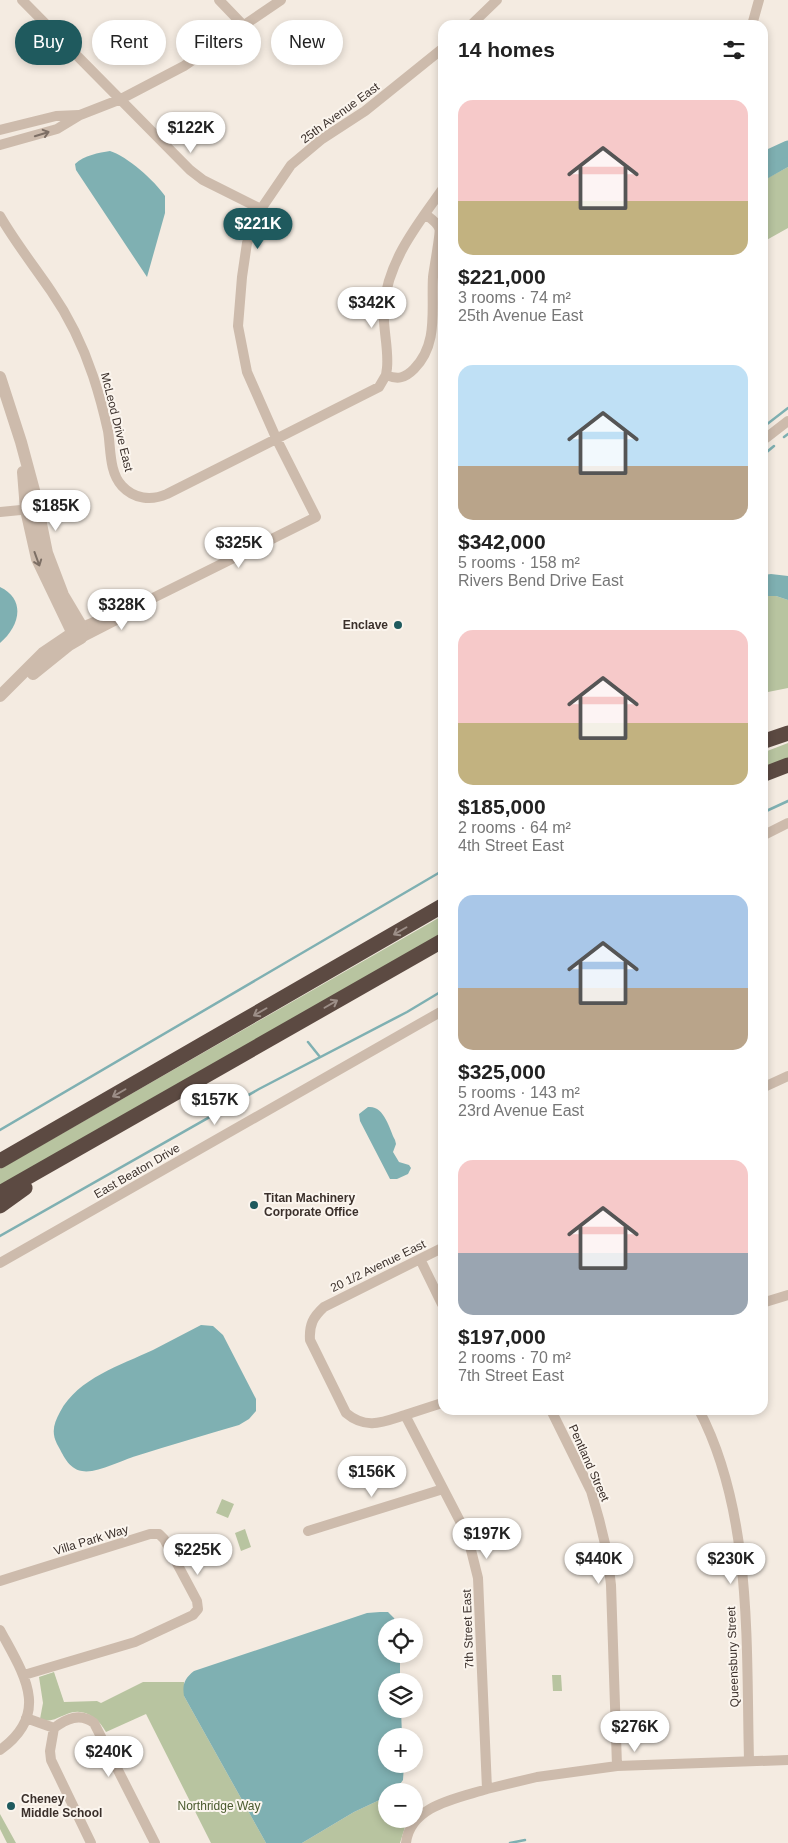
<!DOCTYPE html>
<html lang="en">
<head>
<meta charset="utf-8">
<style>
	body { margin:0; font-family:Arial,sans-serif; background:#f6f6f6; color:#222; height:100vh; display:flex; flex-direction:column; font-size:19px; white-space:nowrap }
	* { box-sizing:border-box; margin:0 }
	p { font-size:16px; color:#767676 }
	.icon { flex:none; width:28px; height:28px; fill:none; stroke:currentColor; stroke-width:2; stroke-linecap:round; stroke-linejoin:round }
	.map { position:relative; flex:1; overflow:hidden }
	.drawer { position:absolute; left:438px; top:20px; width:330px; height:1395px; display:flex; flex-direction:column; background:#fff; border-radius:15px; box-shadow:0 2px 8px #0003 }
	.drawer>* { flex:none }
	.top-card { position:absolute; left:15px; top:20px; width:348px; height:45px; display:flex; gap:10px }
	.buttons { position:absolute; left:378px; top:1618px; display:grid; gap:10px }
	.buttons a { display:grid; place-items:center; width:45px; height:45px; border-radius:50%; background:#fff; box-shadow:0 2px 8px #0003; font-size:25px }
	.price { position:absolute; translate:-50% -42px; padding:0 11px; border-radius:18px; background:#fff; color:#222; font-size:16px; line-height:32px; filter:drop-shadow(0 1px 2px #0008) }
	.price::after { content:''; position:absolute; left:50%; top:30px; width:15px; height:11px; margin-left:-8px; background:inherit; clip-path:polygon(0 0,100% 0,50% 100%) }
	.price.current { background:#1f5a5e; color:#fff }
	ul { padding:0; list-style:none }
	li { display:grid; align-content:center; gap:10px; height:265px; padding:0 20px }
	li span { display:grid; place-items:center; height:155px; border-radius:15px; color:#555 }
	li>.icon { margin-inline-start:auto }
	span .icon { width:90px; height:90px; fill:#fffc; stroke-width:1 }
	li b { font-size:21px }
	h2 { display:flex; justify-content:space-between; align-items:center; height:60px; padding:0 20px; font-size:21px }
	.tag { padding:0 18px; border-radius:22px; background:#fff; box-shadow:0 2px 8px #0003; font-size:18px; line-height:45px }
	.tag.current { background:#1f5a5e; color:#fff }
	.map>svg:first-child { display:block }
	.green { fill:#b8c4a0 }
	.water { fill:#7fb0b2 }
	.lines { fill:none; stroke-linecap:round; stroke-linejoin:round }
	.stream { stroke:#7fb0b2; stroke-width:2.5 }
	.river { stroke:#7fb0b2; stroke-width:15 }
	.minor { stroke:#cdbbac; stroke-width:10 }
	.tertiary { stroke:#cdbbac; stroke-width:12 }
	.motorway { stroke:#5c4a42; stroke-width:15 }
	.oneway { stroke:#7d6f65 }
	.oneway2 { stroke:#9c8e87 }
	.poi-dot { fill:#1f5a5e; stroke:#fbf5ee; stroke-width:2 }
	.labels { text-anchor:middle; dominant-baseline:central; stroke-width:4; stroke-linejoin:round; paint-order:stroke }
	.street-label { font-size:12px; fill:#3b302b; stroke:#fbf5ee }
	.poi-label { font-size:12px; font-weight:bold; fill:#3b302b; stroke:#fbf5ee; text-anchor:start }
	.park-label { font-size:12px; fill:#4a5a2e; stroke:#fbf5ee }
</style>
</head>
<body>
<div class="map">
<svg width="788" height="1843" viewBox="0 0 788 1843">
	<rect width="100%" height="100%" fill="#f4ebe1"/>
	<!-- green -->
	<path class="green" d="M 788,167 L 788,228 L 763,242 L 762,181 Z
		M 763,596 L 776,596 L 788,600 L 788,688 L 763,693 Z
		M 788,743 L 788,759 L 763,768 L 762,753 Z
		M 442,916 L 442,934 L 0,1187 L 0,1169 Z
		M 222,1499 L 234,1504 L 228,1518 L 216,1513 Z
		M 245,1529 L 251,1547 L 241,1551 L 235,1533 Z
		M 54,1672 L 64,1702 L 97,1701 L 101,1703 L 143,1682 L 184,1682 L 184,1696 L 266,1843 L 211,1843 L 146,1714 L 106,1732 C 98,1718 84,1707 67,1714 C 56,1718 52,1723 40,1719 L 43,1703 L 39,1677 Z
		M 552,1675 L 561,1675 L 562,1691 L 553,1691 Z
		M 386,1797 L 386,1819 L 410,1819 L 405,1827 L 400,1843 L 302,1843 L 354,1812 Z
		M 0,1814 L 16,1843 L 7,1843 L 0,1829 Z"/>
	<!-- water -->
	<path class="water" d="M 110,151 C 127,156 155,181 165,196 L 165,213 L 147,277 L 76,170 L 75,164 C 84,155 99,153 110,151 Z
		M 788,151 L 788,167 L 763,181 L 763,165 Z
		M 771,574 L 788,576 L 788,600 L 776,596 L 763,596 L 763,575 Z
		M 0,587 C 27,600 19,627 0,643 Z
		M 368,1107 C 384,1105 389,1128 395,1140 L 396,1144 L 393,1152 L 399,1162 L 409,1165 L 411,1168 L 408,1174 L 397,1179 L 390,1179 L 360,1121 L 359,1114 Z
		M 201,1325 L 213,1326 L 223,1335 L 256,1399 L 256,1411 L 249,1419 L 239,1425 C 205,1435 170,1445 136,1456 C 122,1460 96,1474 82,1471 C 68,1469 63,1454 57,1444 C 51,1432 54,1423 60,1412 C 78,1378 121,1365 153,1350 C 169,1342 185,1333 201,1325 Z
		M 380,1612 L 388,1612 L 394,1618 L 397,1626 L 386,1626 L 386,1654 L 400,1654 L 400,1681 L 386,1681 L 386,1709 L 401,1709 L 402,1736 L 386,1736 L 386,1764 L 404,1764 L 403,1780 L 395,1791 L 386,1791 L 386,1797 L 354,1812 L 302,1843 L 266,1843 L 184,1696 C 182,1684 185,1678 194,1671 L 367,1613 Z"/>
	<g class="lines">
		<!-- stream -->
		<path class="stream" d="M 762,428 L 788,408
			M 784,437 L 788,434
			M 762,456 L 774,446
			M 762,813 L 788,801
			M 308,1042 L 320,1057
			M 0,1130 L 442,871
			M 0,1236 L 259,1089 L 407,1012 L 442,991
			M 510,1843 L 525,1840"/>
		<!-- river -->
		<path class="river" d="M 762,160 L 788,148"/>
		<!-- minor -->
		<path class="minor" d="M 22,0 L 190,170 L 203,180 L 261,209
			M 219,0 L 244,26
			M 471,25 L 497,0
			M 752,25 L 759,0
			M 0,130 L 56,116 L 79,115
			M 0,145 L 57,129 L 80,115 L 121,99 L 184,66 L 281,0
			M 0,216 C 15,242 34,266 51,291 C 69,317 83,346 93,376 C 99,394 104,413 108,431 C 111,449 109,472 122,486 C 134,499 151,501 167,494 L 379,387 L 386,375 L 387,368 C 389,347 382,327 384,306 C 388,261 417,225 442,190
			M 386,375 C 398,380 405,378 414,369 C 439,344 431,309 433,277 C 434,268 441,232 439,228 C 437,222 430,218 425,214
			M 762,441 L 788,421
			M 0,512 L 31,509
			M 82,627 L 131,606
			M 81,638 L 122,617 L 151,599 L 316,517 L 277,440 L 247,372 L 238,326 L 242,277 L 247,243 L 261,209 L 291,165 L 322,139 L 365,111 L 442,49
			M 762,836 L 788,823
			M 762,1088 L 788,1076
			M 420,1259 L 442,1304
			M 0,1263 L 442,1011
			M 762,1303 L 788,1295
			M 551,1410 L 591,1491 L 599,1519 L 607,1552 L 611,1585 L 617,1766
			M 699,1410 C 753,1513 746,1647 749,1760
			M 405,1415 L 442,1403
			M 308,1531 L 443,1489
			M 0,1581 L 150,1534 L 159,1534 L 164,1539 L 197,1601 L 198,1609 L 193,1615 L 135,1642 L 24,1675
			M 0,1630 C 23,1673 52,1713 0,1750
			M 26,1718 L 54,1728 L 50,1751 L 51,1760 L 91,1843
			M 54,1728 C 66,1719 80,1712 94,1723 L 155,1843
			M 487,1789 L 537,1777 L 617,1766 L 788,1760
			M 406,1843 C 410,1805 459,1798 487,1789 L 478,1578 L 471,1550 L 463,1527 L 405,1415 C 383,1422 366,1430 346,1413 L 310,1340 C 309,1325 313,1317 324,1307 L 442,1248"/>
		<!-- tertiary -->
		<path class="tertiary" d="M 0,377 L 21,442 L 35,494 L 47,553 L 63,595 L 82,627 L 81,638
			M 23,472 L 26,510 L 37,559 L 72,632 L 81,638
			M 33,674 L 69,645 L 81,638
			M 0,696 L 43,653 L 80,628"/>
		<!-- motorway -->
		<path class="motorway" d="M 762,742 L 788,733
			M 762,775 L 788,765
			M 0,1161 L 442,906
			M 0,1193 L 442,941
			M 0,1206 L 25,1188"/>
	</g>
	<!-- one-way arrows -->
	<defs><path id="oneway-shaft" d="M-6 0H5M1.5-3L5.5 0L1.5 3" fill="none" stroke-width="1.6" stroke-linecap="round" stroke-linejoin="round" transform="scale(1.25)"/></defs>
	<g class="oneway">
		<use href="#oneway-shaft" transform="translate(42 134) rotate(-17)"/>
		<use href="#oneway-shaft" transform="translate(37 559) rotate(70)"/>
	</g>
	<g class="oneway2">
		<use href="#oneway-shaft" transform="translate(400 931) rotate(150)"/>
		<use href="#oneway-shaft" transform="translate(331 1004) rotate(-30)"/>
		<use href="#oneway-shaft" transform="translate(260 1012) rotate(150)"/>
		<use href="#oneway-shaft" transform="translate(119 1093) rotate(150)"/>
	</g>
	<!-- markers -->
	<g class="poi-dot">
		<circle cx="398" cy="625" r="5"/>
		<circle cx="254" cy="1205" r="5"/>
		<circle cx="11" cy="1806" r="5"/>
	</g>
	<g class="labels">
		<!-- street labels -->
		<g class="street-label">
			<text transform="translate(340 113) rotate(-36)">25th Avenue East</text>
			<text transform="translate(117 422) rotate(76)">McLeod Drive East</text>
			<text transform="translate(137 1171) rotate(-30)">East Beaton Drive</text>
			<text transform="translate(378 1266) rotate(-26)">20 1/2 Avenue East</text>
			<text transform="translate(589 1463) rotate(66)">Pentland Street</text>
			<text transform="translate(91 1540) rotate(-17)">Villa Park Way</text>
			<text transform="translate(468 1629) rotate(-92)">7th Street East</text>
			<text transform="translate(733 1657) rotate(-92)">Queensbury Street</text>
		</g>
		<!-- poi labels -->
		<g class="poi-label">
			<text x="388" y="625" text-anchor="end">Enclave</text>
			<text x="264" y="1198">Titan Machinery<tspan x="264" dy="14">Corporate Office</tspan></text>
			<text x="21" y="1799">Cheney<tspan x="21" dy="14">Middle School</tspan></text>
		</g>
		<!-- park labels -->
		<g class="park-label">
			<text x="219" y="1806">Northridge Way</text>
		</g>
	</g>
</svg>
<div class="buttons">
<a><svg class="icon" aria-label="locate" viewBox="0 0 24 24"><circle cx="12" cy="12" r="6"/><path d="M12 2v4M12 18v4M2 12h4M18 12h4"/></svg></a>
<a><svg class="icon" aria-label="layers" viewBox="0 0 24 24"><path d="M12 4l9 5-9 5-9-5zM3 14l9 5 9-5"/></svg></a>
<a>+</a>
<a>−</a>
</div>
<b class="price" style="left:191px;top:154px">$122K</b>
<b class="price current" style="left:258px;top:250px">$221K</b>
<b class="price" style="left:372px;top:329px">$342K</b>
<b class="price" style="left:56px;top:532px">$185K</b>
<b class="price" style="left:239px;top:569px">$325K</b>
<b class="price" style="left:122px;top:631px">$328K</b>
<b class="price" style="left:215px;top:1126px">$157K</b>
<b class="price" style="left:372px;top:1498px">$156K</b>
<b class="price" style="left:487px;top:1560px">$197K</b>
<b class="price" style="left:198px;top:1576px">$225K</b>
<b class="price" style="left:599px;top:1585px">$440K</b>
<b class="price" style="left:731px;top:1585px">$230K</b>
<b class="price" style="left:635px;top:1753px">$276K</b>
<b class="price" style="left:109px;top:1778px">$240K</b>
<div class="top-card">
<a class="tag current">Buy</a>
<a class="tag">Rent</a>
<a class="tag">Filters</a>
<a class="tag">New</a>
</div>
<section class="drawer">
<h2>14 homes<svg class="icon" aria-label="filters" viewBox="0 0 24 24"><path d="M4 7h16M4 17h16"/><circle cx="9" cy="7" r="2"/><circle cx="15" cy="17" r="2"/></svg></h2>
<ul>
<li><span style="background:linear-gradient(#f6c9c9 65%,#c2b280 0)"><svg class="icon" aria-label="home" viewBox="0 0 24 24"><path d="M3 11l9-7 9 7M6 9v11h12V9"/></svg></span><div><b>$221,000</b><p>3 rooms · 74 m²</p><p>25th Avenue East</p></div></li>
<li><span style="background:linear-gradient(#bfe0f5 65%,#b9a48a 0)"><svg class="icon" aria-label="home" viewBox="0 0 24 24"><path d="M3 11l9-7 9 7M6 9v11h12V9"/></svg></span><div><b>$342,000</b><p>5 rooms · 158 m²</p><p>Rivers Bend Drive East</p></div></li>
<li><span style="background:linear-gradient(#f6c9c9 60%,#c2b280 0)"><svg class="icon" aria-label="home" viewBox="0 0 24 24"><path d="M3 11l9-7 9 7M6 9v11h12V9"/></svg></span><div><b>$185,000</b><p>2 rooms · 64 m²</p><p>4th Street East</p></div></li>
<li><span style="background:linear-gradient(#a9c7e8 60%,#b9a48a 0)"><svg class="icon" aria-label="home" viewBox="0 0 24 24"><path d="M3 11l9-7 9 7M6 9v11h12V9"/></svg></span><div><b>$325,000</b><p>5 rooms · 143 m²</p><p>23rd Avenue East</p></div></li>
<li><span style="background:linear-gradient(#f6c9c9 60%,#9aa5b1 0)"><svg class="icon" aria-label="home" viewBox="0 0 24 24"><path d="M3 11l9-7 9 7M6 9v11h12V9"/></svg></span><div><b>$197,000</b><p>2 rooms · 70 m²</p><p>7th Street East</p></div></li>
</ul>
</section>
</div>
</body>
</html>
